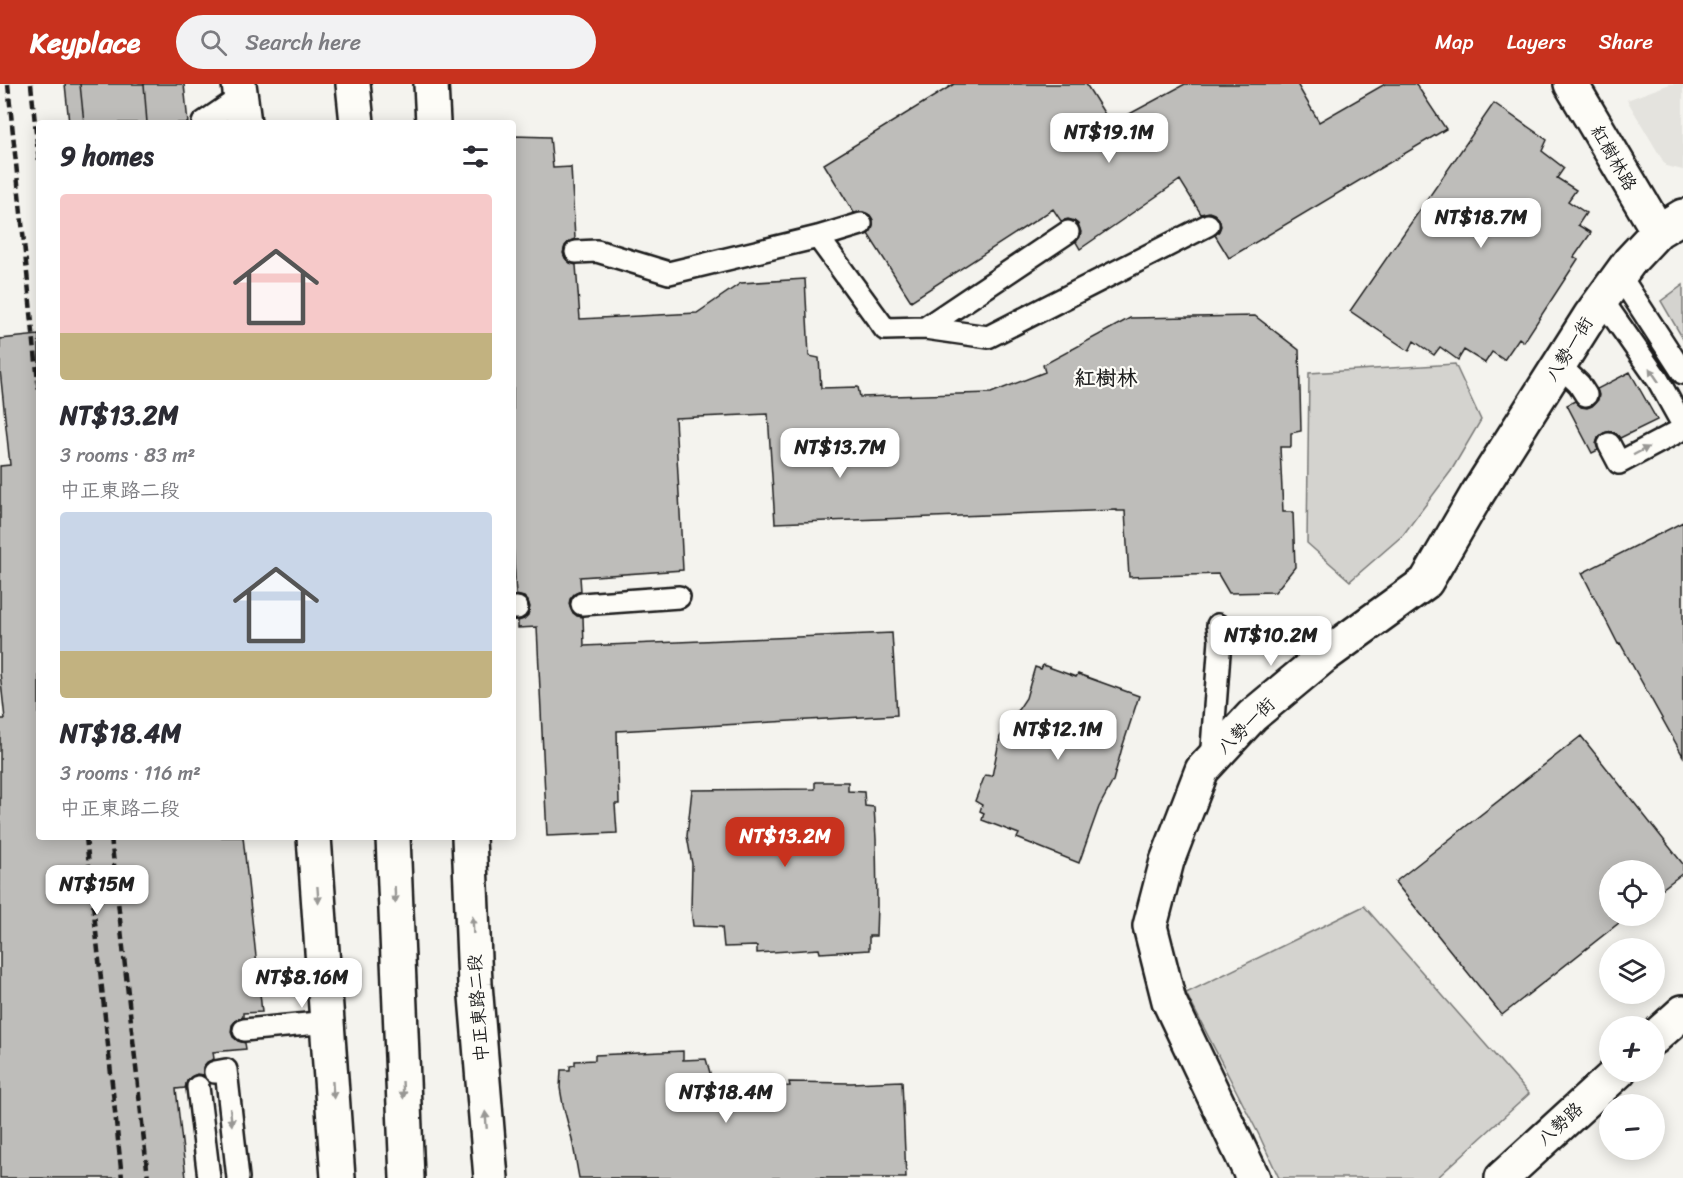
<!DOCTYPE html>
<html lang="en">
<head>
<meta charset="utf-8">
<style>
	body { margin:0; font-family:Sriracha,"LXGW WenKai TC",sans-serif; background:#f2f2f3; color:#2b2b33; height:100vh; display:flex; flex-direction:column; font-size:22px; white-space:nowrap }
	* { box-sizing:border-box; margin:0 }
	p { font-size:20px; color:#7c7c81 }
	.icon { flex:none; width:33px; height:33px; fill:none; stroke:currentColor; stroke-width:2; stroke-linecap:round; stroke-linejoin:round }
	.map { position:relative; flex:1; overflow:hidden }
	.panel { position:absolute; left:36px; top:36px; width:480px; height:720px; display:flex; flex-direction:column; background:#fff; border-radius:6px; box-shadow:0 3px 15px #0003 }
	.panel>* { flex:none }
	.controls { position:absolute; left:1599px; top:776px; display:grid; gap:12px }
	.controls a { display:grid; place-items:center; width:66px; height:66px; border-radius:50%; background:#fff; box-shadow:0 3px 15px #0003; font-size:30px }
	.price { position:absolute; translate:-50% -51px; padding:0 14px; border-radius:12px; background:#fff; color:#222; font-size:20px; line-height:39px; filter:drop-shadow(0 2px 3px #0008) }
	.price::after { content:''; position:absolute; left:50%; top:36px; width:18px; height:14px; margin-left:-9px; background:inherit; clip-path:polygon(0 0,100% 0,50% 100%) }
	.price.active { background:#c8321e; color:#fff }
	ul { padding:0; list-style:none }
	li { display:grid; align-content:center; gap:12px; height:318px; padding:0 24px }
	li span { display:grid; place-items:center; height:186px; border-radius:6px; color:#555 }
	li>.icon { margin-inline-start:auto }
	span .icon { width:108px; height:108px; fill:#fffc; stroke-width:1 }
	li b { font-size:26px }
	h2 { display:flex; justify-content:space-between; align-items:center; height:72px; padding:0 24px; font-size:26px }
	header { display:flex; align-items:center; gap:36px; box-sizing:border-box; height:84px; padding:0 30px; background:#c8321e; color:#fff }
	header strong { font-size:28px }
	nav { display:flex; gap:33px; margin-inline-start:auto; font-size:21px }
	.search { width:420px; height:54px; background:#f2f2f3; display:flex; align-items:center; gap:15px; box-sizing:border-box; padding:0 21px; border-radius:33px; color:#7c7c81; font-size:22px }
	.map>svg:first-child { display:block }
	.built { fill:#e4e3de }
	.green { fill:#d4d3cf; stroke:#787876; stroke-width:1.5 }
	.building { fill:#bebdba; stroke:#1c1c1c; stroke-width:1.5 }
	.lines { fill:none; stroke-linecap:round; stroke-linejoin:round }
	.service-casing { stroke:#1c1c1c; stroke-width:26 }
	.minor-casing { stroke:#1c1c1c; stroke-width:38 }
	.primary-casing { stroke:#1c1c1c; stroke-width:38 }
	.service { stroke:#fdfcf7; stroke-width:21 }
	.minor { stroke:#fdfcf7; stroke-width:33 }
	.primary { stroke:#fdfcf7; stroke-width:33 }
	.tram { stroke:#1c1c1c; stroke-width:1.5 }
	.rail { stroke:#1c1c1c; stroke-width:4.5; stroke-dasharray:9 4.5; stroke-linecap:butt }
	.oneway { fill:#989794 }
	.labels { text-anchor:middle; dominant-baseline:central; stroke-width:4.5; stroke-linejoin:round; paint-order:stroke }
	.street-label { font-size:18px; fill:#1c1c1c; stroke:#fdfcf7 }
	.quarter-label { font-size:21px; font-weight:bold; fill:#1c1c1c; stroke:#fdfcf7 }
</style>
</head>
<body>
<header>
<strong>Keyplace</strong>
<div class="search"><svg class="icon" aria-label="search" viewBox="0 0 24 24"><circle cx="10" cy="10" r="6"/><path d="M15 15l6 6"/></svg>Search here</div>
<nav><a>Map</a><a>Layers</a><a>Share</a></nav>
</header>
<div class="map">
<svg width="1683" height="1094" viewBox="0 0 1683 1094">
	<rect width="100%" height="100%" fill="#f4f3ee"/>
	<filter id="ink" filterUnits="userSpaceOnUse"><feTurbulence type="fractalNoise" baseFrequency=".0167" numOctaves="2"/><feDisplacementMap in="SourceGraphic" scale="12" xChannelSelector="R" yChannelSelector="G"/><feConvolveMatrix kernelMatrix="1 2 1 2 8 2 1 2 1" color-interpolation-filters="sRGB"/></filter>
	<g filter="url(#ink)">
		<!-- built -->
		<path class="built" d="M 1670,0 L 1683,0 L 1683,86 L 1666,82 L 1627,16 Z"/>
		<!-- green -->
		<path class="green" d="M 1683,201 L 1683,255 L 1661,217 Z
			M 1455,280 L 1481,336 L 1451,387 L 1403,451 L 1350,497 L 1307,459 L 1309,289 Z
			M 1364,822 L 1529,1010 L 1437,1094 L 1279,1094 L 1260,1053 L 1186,909 Z"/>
		<!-- building -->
		<path class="building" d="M 65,0 L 184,0 L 188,39 L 69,39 Z
			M 954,0 L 1086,0 L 1111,40 L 1185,0 L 1297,0 L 1319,38 L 1385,0 L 1416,0 L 1446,45 L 1229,174 L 1215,151 L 1219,147 L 1221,142 L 1219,135 L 1214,130 L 1209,128 L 1201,130 L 1180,96 L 1080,165 L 1076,158 L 1080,153 L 1081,148 L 1078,140 L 1074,137 L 1068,135 L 1061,137 L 1053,125 L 911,217 L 868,150 L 873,142 L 873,136 L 870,131 L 863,128 L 854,129 L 824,80 Z
			M 1494,19 L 1547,56 L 1542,67 L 1564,84 L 1557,94 L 1576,106 L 1568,117 L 1586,129 L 1578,141 L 1591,149 L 1574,173 L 1578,175 L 1524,258 L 1519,254 L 1504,276 L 1492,268 L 1485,279 L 1464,266 L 1458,276 L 1440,263 L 1434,271 L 1414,257 L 1409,267 L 1350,227 Z
			M 513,52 L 550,53 L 553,84 L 571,83 L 575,155 L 570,157 L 565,162 L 563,169 L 565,174 L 570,179 L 576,181 L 580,235 L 697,229 L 741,199 L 805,195 L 809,272 L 819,274 L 821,304 L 858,303 L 860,313 L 991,309 L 1045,288 L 1043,281 L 1130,234 L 1255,232 L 1299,266 L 1301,347 L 1291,349 L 1291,363 L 1280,363 L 1283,428 L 1293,428 L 1295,483 L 1275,508 L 1229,509 L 1218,490 L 1129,493 L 1125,427 L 1117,427 L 1117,426 L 775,439 L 768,330 L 675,334 L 683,486 L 580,493 L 581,507 L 574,510 L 570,515 L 569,520 L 572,528 L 577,532 L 583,533 L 584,562 L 892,549 L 897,631 L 617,647 L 619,720 L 615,720 L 617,749 L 547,752 L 537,543 L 518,544 L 518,537 L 524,535 L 528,531 L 530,523 L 528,517 L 524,513 L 516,511 L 513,460 Z
			M 39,251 L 39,753 L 243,753 L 262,928 L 243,929 L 243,933 L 236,936 L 232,941 L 231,948 L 233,953 L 238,957 L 245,959 L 246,965 L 213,968 L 214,975 L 207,978 L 203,983 L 203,991 L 197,990 L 191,993 L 187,997 L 185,1004 L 176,1005 L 186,1094 L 0,1094 L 0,635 L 5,635 L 0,589 L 0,382 L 10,381 L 0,286 L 0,255 Z
			M 1630,288 L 1657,336 L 1620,354 L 1615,349 L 1610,347 L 1604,349 L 1598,354 L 1596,360 L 1598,366 L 1592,369 L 1567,321 L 1575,317 L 1581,323 L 1587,324 L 1592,322 L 1598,316 L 1599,311 L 1597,305 Z
			M 1683,438 L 1683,672 L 1620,559 L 1618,560 L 1582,489 Z
			M 1043,581 L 1076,593 L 1078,590 L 1139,612 L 1122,664 L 1113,697 L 1099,723 L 1079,779 L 1017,754 L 1019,750 L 982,736 L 984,729 L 980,727 L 982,721 L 975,717 L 985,691 L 992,692 L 1000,653 L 1026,614 L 1035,583 L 1041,585 Z
			M 1581,652 L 1683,780 L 1683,789 L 1654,811 L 1654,786 L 1610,786 L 1610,831 L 1629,831 L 1502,931 L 1395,798 Z
			M 815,698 L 848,698 L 848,707 L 864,708 L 865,722 L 874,723 L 876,755 L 877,821 L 876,852 L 869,852 L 869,866 L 820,869 L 819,865 L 757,869 L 757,862 L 724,863 L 722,843 L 693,842 L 691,825 L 692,780 L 687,752 L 692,706 L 815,705 Z
			M 683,967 L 683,976 L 706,975 L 715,1006 L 790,1002 L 789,998 L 851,999 L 902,997 L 906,1094 L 579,1094 L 572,1055 L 563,1021 L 560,1004 L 561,986 L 570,986 L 570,982 L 575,981 L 575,977 L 595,976 L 595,971 Z"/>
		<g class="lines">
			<!-- service casing -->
			<g class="service-casing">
				<path id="service" d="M 203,39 L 241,13
					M 818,153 L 885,245 L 925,244 L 1068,148
					M 576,168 L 597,167 L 669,189 L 818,153 L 861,140
					M 1620,192 L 1683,289
					M 1602,216 L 1658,296 L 1683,341
					M 925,244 L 988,253 L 1208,141
					M 1559,281 L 1579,300 L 1586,311
					M 1609,360 L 1619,379 L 1683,345
					M 582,520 L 679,513
					M 513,524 L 517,524
					M 1211,677 L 1220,556 L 1218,541
					M 244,946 L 328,938
					M 215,988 L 226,986 L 238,1094
					M 198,1003 L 209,1094"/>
			</g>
			<!-- minor casing -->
			<g class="minor-casing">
				<path id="minor" d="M 239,0 L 244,39
					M 1571,0 L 1658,147
					M 314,753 L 338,1094
					M 1654,954 L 1683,928
					M 1253,1094 L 1169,917 L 1150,842 L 1167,777 L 1202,686 L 1252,632 L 1324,572 L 1426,498 L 1476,412 L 1590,232 L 1630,177 L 1658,147 L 1683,132
					M 1502,1094 L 1619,987"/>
			</g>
			<!-- primary casing -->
			<g class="primary-casing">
				<path id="primary" d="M 353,0 L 357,39
					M 431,0 L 433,39
					M 393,753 L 407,1094
					M 469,753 L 475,900 L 491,1094"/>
			</g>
			<!-- service -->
			<use href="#service" class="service"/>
			<!-- minor -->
			<use href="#minor" class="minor"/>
			<!-- primary -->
			<use href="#primary" class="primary"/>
			<!-- tram -->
			<path class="tram" d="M 80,0 L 84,39
				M 144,0 L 147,39"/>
			<!-- rail -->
			<path class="rail" d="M 8,0 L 39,308
				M 31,0 L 39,78
				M 86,753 L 122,1094
				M 111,753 L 148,1094"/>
		</g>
		<!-- one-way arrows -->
		<defs><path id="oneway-solid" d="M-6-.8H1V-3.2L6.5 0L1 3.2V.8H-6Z" transform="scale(1.5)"/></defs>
		<g class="oneway">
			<use href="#oneway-solid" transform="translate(1654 291) rotate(-124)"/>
			<use href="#oneway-solid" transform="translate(1641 367) rotate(-28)"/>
			<use href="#oneway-solid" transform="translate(318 811) rotate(86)"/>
			<use href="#oneway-solid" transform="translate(395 811) rotate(88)"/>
			<use href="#oneway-solid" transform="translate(473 841) rotate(-92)"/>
			<use href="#oneway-solid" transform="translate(333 1006) rotate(86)"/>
			<use href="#oneway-solid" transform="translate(403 1006) rotate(87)"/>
			<use href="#oneway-solid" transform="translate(231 1033) rotate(84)"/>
			<use href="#oneway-solid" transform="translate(486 1036) rotate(-95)"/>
		</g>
	</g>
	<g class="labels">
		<!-- street labels -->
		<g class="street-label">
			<text transform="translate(1614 74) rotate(60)">紅樹林路</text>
			<text transform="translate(1569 265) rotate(-58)">八勢一街</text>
			<text transform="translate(1246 642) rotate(-44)">八勢一街</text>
			<text transform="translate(478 924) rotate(-94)">中正東路二段</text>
			<text transform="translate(1560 1040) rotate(-43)">八勢路</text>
		</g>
		<!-- quarter labels -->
		<g class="quarter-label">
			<text x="1106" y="294">紅樹林</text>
		</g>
	</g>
</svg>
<div class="controls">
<a><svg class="icon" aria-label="locate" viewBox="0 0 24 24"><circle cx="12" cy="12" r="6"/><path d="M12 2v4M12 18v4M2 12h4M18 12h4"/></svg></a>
<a><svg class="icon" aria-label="layers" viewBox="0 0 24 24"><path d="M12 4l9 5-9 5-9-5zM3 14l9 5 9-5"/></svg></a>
<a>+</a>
<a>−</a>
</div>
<b class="price" style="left:1109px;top:80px">NT$19.1M</b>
<b class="price" style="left:1481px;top:165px">NT$18.7M</b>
<b class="price" style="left:840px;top:395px">NT$13.7M</b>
<b class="price" style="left:1271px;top:583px">NT$10.2M</b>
<b class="price" style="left:1058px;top:677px">NT$12.1M</b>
<b class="price active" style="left:785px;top:784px">NT$13.2M</b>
<b class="price" style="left:97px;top:832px">NT$15M</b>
<b class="price" style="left:302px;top:925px">NT$8.16M</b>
<b class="price" style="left:726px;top:1040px">NT$18.4M</b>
<section class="panel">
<h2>9 homes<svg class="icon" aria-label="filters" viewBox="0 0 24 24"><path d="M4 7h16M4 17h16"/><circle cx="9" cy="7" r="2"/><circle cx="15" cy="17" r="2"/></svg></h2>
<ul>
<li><span style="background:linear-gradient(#f6c9c9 75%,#c2b280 0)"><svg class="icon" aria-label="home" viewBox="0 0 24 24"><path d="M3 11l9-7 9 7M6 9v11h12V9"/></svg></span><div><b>NT$13.2M</b><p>3 rooms · 83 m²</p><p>中正東路二段</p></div></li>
<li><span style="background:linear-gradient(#c9d6e8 75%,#c2b280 0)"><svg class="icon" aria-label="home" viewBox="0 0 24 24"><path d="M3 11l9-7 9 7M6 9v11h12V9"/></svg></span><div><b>NT$18.4M</b><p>3 rooms · 116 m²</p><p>中正東路二段</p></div></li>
</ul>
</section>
</div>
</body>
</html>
